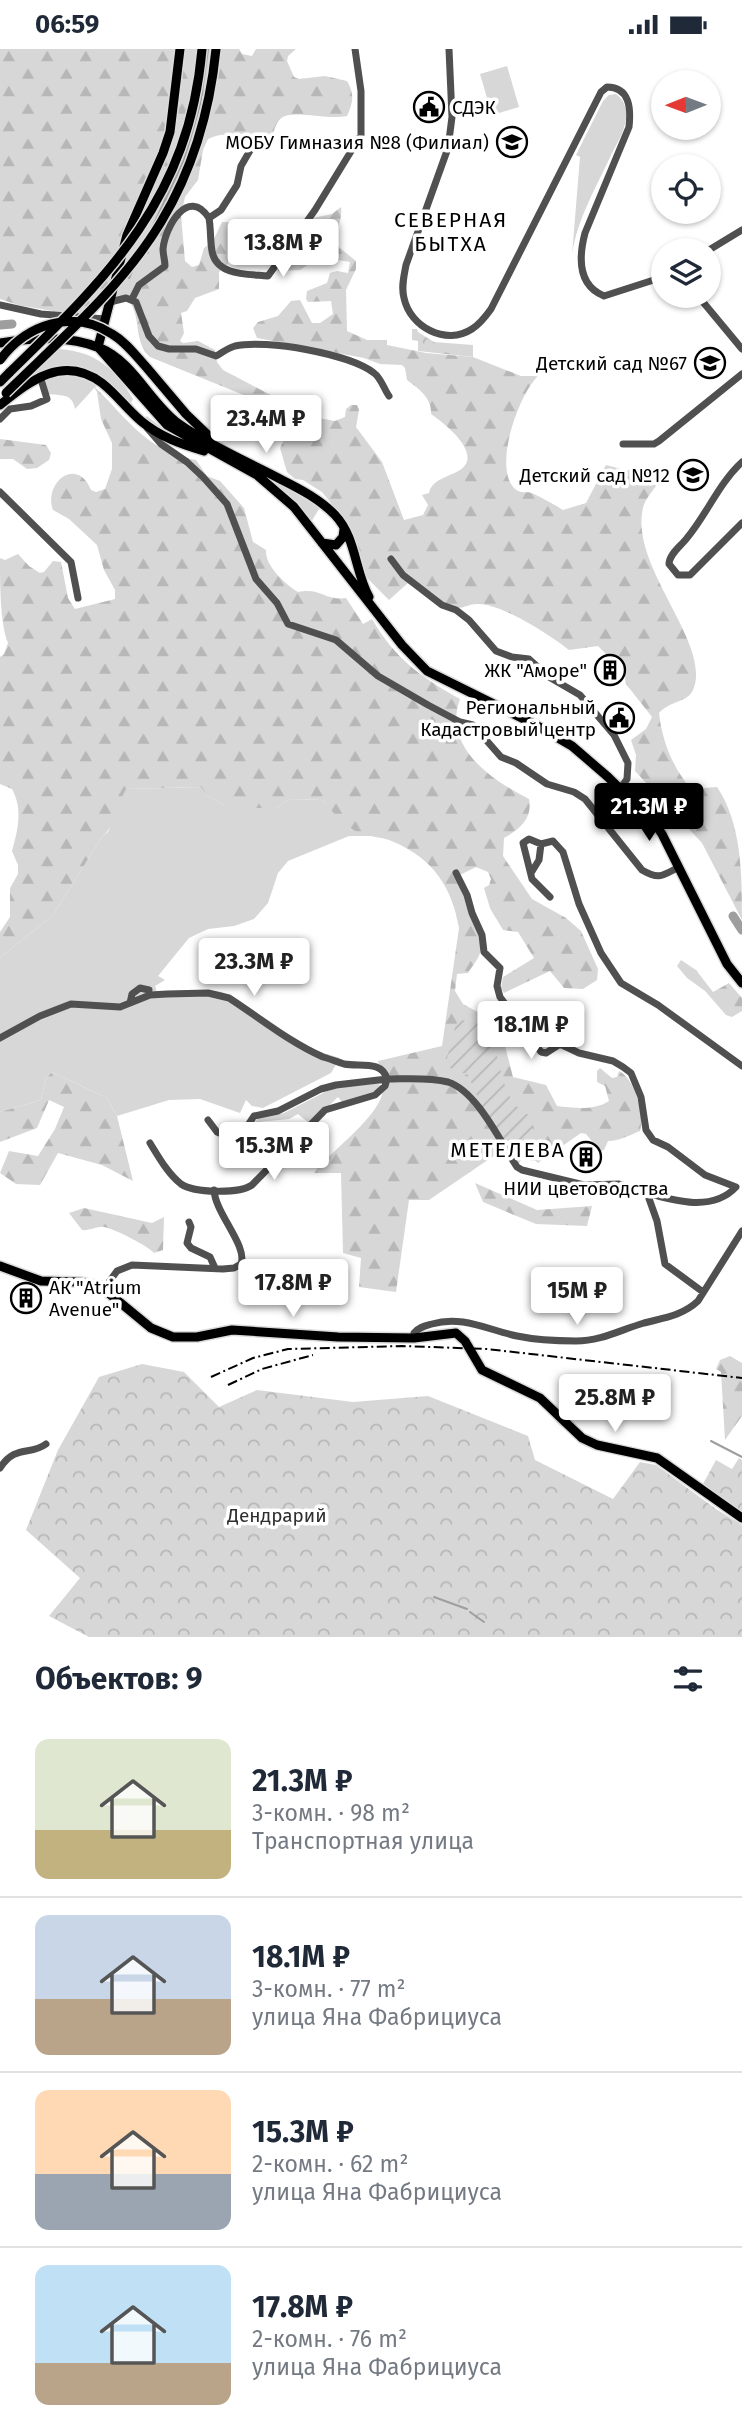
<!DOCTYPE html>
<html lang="ru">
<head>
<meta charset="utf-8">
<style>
	body { margin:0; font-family:"Fira Sans",sans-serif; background:#f2f2f3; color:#1f2937; height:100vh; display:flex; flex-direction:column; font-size:26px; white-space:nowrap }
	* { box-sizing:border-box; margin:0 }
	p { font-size:23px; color:#747a83 }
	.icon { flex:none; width:38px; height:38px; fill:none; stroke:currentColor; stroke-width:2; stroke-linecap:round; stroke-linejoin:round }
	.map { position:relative; height:1588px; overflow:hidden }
	.sheet { display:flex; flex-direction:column; background:#fff; flex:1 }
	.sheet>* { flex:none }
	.needle { width:46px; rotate:269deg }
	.fabs { position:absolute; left:651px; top:21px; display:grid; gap:14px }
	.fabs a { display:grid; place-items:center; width:70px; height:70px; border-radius:50%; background:#fff; box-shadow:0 2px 5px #0004; font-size:35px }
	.price { position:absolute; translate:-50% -60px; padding:0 16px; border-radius:7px; background:#fff; color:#222; font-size:23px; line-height:46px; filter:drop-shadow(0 2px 4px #0008) }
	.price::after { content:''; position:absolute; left:50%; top:42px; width:21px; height:16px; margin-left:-10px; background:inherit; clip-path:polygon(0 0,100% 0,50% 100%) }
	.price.active { background:#000; color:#fff }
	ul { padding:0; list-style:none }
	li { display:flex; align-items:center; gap:21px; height:175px; padding:0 35px }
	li+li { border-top:2px solid #e0e1e3 }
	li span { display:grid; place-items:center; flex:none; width:196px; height:140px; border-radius:14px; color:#555 }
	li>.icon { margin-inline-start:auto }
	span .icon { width:84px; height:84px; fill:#fffc; stroke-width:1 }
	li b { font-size:30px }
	h2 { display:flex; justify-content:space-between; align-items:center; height:84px; padding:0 35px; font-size:30px }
	.status { display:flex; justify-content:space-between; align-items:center; height:49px; padding:0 35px; background:#fff; direction:ltr }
	.status svg { height:19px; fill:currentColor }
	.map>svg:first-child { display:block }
	.grass { fill:#d7d7d7 }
	.forest { fill:url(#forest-firs) }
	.park { fill:url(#park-crowns) }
	.garden { fill:url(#garden-furrows) }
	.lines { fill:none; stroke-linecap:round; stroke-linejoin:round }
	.stream { stroke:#9e9e9e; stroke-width:2 }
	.river { stroke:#9e9e9e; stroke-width:9 }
	.major-casing { stroke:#dbdbdb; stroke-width:12 }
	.minor { stroke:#505050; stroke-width:7 }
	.major { stroke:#000; stroke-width:9 }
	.rail { stroke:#000; stroke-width:2; stroke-dasharray:10 3.5 2 3.5; stroke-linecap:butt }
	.major-bridge-casing { stroke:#dbdbdb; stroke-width:12; stroke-linecap:butt }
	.major-bridge { stroke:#000; stroke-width:9 }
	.labels { text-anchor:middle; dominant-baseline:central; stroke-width:7; stroke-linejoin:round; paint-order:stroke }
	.poi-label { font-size:19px; fill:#000; stroke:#fff; text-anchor:end }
	.park-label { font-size:19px; fill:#2e2e2e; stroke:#fff }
	.neighbourhood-label { font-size:21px; letter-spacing:2px; fill:#000; stroke:#fff }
</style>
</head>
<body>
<div class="status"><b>06:59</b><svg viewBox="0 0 49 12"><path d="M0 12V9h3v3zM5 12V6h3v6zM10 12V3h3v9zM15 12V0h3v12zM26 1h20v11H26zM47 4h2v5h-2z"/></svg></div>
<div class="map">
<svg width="742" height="1588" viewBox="0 0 742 1588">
	<defs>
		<pattern id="forest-firs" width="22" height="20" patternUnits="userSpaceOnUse" patternTransform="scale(1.75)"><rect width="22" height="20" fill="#d7d7d7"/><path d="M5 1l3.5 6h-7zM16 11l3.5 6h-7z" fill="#b7b7b7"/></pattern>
		<pattern id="park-crowns" width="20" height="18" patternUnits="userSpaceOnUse" patternTransform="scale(1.75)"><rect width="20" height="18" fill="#d7d7d7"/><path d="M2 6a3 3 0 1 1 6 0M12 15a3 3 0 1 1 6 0" fill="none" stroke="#b7b7b7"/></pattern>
		<pattern id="garden-furrows" width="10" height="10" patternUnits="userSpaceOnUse" patternTransform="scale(1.75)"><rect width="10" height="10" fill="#d7d7d7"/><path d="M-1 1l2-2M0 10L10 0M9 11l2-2" fill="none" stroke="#b7b7b7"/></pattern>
	</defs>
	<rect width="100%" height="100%" fill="#fff"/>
	<!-- grass -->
	<path class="grass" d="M 507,17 L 519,58 L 492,66 L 480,25 Z
		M 616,45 C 624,51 627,59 626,69 C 625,81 618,93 612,104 C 597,137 577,170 572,206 L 580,108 L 576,106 L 603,52 L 609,46 Z
		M 55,300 C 93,301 115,318 133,350 L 131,354 L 145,369 L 147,367 L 170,385 L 154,380 L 115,343 L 63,318 L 33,325 Z
		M 51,326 L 74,326 L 97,336 L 75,360 C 72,343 60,347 48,345 L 45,328 Z
		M 257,422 L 321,457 L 311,473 L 291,449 Z
		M 202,738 L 207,746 L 225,757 L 277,759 L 289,750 L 322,751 L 352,781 L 374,787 L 349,787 L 288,812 L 278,824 L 268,854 L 254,870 L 234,877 L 208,880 L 189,889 L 158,927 L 165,931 L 155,937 L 157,943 L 209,941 L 222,943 L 235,949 L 275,978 L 317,1002 L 340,1009 L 331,1024 L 263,1059 L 252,1057 L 246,1051 L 240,1064 L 200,1050 L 169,1051 L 117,1067 L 107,1049 L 52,1023 L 46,1029 L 41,1051 L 0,1063 L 0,909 L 53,866 L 102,788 L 108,783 L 125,740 Z
		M 379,1034 L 380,1037 L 378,1041 L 342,1053 L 338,1048 L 310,1075 L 298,1065 L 289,1070 L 259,1073 L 254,1082 L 251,1080 L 258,1069 L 284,1064 L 333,1039 Z"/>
	<!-- forest -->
	<path class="forest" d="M 0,0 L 239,0 L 242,5 L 252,7 L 256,0 L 296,0 L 288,7 L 287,12 L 294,28 L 299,30 L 325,27 L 347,32 C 355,45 353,54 347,67 C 328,71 295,61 283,68 C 271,75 277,93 260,95 C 240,98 235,77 208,90 L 203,101 L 198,131 L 185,148 L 181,166 L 185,212 L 192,218 L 199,216 L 204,199 L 213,192 L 222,173 L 229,173 C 236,186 228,200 228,215 L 219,223 L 219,240 L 195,249 L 187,262 L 181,264 L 184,284 L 180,292 L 183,294 L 198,292 L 215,301 L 217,313 L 223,321 L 313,368 L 335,372 L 345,368 L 346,360 L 351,356 L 357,356 L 359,361 L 356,378 L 382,413 L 404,471 L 423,466 L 428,456 L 422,446 L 429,444 C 432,430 449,428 460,421 C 484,405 444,374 431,365 C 432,349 419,340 407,331 L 405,319 L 402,316 L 380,315 L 364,309 L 257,289 L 253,279 L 258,273 L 278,267 L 291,252 L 300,251 L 312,274 L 320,274 L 333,265 L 331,252 L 308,253 L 306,250 L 307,242 L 327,234 L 330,224 L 337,222 L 348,224 L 350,213 L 319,208 L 300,221 L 278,222 L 277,217 L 313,169 L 332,165 L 341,158 C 343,172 335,181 335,195 L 356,212 L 356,220 L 346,241 L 347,282 L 367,291 L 387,291 L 387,296 L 426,304 L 473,308 L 521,327 L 538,327 C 519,345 493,417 514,439 C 520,446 527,441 534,445 C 544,450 554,455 563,461 L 586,454 L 606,416 L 625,421 L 653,422 L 659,425 L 660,432 C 654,440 645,450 643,459 C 629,518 713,595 693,641 C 687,654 671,651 659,664 C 662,692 673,719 691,740 L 717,738 C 742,775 742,826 742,871 L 702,794 L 635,722 L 636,706 L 631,691 L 646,680 L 652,668 L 626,635 L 624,623 L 598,597 L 569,601 C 552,587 499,553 477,555 C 467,555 461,562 450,557 C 435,548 427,536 408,534 L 389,551 L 361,523 L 356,495 L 347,474 L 322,443 L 303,431 L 295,430 L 287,423 L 280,399 L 285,389 L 298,383 L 298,376 L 273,358 L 150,308 C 133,293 142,269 129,252 C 116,253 107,257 96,261 C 83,266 68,265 54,264 L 52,262 L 18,256 L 0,250 Z
		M 92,335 C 126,368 147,403 196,411 L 207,427 L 220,432 L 244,459 L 253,493 L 266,501 C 265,517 285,535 298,543 C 321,538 325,552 346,549 L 363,575 L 372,570 C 395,610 421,628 460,650 C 442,698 493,732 529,750 C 533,769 520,780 504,789 L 503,807 L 532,850 L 566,869 L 581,882 L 598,920 L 597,931 L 583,940 L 564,939 L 550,922 L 504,944 L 501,939 L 503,928 L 534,909 L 518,883 L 503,881 L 490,859 L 484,839 L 489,836 L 491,830 L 488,823 L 476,818 L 460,826 C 465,848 485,884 480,904 C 478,911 472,917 468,924 L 457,925 L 455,942 L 463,955 L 485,967 L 504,993 L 513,1028 L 546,1036 L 557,1057 C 573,1059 594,1062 609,1052 L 605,1037 L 597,1033 L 597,1022 L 600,1019 L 612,1029 L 617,1028 L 619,1022 C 635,1030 645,1066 640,1082 C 630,1086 619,1092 608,1092 L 604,1101 L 600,1102 L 586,1085 L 581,1084 L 538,1114 L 536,1112 L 495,1106 L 429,1151 L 409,1151 L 396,1243 L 359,1238 L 361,1209 L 343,1204 L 341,1124 L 314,1124 C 330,1102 383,1066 383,1039 C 383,1030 380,1021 378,1012 L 442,997 L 459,879 C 452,838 433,810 394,793 C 381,787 365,788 353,781 C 341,775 331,760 322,751 L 289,750 L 277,759 L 234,759 L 225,757 L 207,746 L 201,738 L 126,740 C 118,754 115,778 102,788 L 53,866 L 0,909 L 0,883 L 10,868 L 10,839 L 18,825 L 18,816 L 12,802 C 18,780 23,760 12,740 L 0,735 L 0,608 L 4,605 L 8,594 C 0,575 0,533 0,509 L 5,511 L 18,505 L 29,517 L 40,524 L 44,523 L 53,512 L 61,513 L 68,549 L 75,560 L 115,550 L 115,541 L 104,521 L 97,496 L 69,470 L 53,461 C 43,434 77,406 91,441 L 96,443 L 105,440 L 112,420 L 112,394 L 101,370 L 97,343 Z
		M 0,390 L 46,396 L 51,404 L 49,411 L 37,419 L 27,420 L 13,410 L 0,410 Z
		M 681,911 L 696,921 L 713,943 L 729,934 L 742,949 L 742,962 L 732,968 L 726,966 L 705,942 L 687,929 L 677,917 Z
		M 52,1023 L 107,1049 L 117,1067 L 133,1132 L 102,1116 L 58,1104 L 40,1136 L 16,1135 L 0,1124 L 9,1102 L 38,1107 L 55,1080 L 64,1058 L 49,1051 L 37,1079 L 0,1093 L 0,1063 L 41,1051 L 46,1029 Z
		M 475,1134 L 537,1161 L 592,1157 L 587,1177 L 536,1175 L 483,1153 Z
		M 84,1159 L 152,1174 L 164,1168 L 163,1201 L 154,1204 C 150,1198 113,1179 104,1178 C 97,1177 90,1182 82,1181 L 69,1164 Z
		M 730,1307 L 742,1314 L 742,1367 L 725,1391 L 721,1323 L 716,1320 L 720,1311 Z"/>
	<!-- park -->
	<path class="park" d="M 412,280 L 417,280 L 418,283 L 434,293 L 473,296 L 473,308 L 418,302 L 418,292 L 412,291 Z
		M 142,1315 L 184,1323 L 219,1358 L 257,1341 L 353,1353 L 428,1347 L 528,1387 L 535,1411 L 613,1450 L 640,1413 L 656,1416 L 716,1460 L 742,1476 L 742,1588 L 89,1588 L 49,1567 L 80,1529 L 26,1481 L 58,1401 L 99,1328 Z
		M 739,1409 L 742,1411 L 742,1464 L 703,1435 L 716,1411 L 732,1420 Z"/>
	<!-- garden -->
	<path class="garden" d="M 461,971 C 466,972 472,971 477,974 C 507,992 492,1052 531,1067 C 536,1086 528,1101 518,1116 L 486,1068 L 468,1026 L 445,1017 L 456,975 Z"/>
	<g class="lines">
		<!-- stream -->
		<path class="stream" d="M 151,181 L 184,111 L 200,56 L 208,0
			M 129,229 L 134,218
			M 711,1392 L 742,1408
			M 434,1548 L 467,1560
			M 470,1563 L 484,1573"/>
		<!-- river -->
		<path class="river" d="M 0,276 L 12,275
			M 733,867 L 742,881"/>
		<!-- major casing -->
		<g class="major-casing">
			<path id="major" d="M 0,294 C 32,289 69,286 100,299 C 134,313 150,354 179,375 C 208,396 250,414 282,431 C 300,440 321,451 335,466 C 356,488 355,523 369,548
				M 98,298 L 167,376 L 257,426 L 294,458 L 402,596 L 427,622 L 534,675 L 572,697 L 608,728 L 655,775 L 662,785 L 727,915 L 742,934
				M 98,298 L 127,186 L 163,104 L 170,83 L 180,0
				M 147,319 L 186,365 L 211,389
				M 0,333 L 10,323
				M 0,356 C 30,332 63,305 102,334 C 116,345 127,360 141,372 C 160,388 181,395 204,402
				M 322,494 L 336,496 L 343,488 L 344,480
				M 0,1217 L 41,1232 L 80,1233 L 100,1237 L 151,1279 L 173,1288 L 197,1288 L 232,1281 L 338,1288 L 414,1289 L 456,1284 L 465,1292 L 482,1321 L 540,1349 L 582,1389 L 597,1396 L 657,1409 L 742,1469"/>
		</g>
		<!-- minor -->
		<path class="minor" d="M 449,0 L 452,68 L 448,99 L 406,216 C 404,227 401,238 404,249 C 410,278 446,297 472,280 C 480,275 486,267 491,260 L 601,43 L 607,38 C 630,38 631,60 629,78 L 585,184 C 579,207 577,236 604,247 L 663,228
			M 255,93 L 241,117 L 237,136 L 221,161 L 209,169 C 211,180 210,191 212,202 C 216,227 248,225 268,227 L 315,161 L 361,86 L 361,42 L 355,0
			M 709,201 L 742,181
			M 698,247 L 742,300
			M 132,250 L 139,236 L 165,217 C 165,211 163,206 163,200 C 165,178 188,137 209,169
			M 110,253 L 126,249 L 136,253 L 149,287 L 158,297 L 169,300 L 196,300 L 216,307 C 223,303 228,299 235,297 C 266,290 350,305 374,324 C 381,329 384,340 389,347
			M 0,256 L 41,265 L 105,270
			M 0,370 L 10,360 L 31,357 L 47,350 L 40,327
			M 148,380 L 161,395 L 187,413 L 203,428 L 227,455 L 256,530 L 277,554 L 288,575 L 336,591 L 378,627 L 428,656 L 460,673 L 473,676 L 501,708 L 516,714 L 547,735 L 574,743 L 585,750 L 642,821 C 659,831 662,827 679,818
			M 623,395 L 654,395 L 659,392 L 742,325
			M 742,413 C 719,434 707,465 687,489 C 681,497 669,505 669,515 L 678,526 L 690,526 L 742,474
			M 0,443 L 71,513 L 78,549
			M 391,510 L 403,526 L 442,556 L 456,561 L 469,571 L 496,602 L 512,608 L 529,610 L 549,628 L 580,646 L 614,686 L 628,714 L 627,730 L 620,740
			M 456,824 L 467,846 L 472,864 L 482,886 L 484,903 L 500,919 L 497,937 L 500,948 L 541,1003 L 546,1004 L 560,995 L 579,1004 L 613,1012 L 623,1018 L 631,1024 L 641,1048 L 646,1081 L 653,1091 L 668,1098 L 705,1126 L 736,1138 C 713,1163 675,1152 647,1144
			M 531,824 L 539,811 L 541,795
			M 550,848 L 532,830 L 523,794 L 529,790 L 541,795 L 553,792 L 563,803 L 579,855 L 601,904 L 621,934 L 658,956 L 742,1017
			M 130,954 L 132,945 L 140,939 L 149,941
			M 0,989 L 40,967 L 71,955 L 120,958 L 150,946 L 167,945 L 208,944 L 229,949 C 260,969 289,993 323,1008 C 330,1010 338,1013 344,1015 C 360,1018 382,1011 387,1030 C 406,1030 429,1028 448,1033 C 477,1042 501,1094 517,1118 L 522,1121 L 584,1136 L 619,1135 L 647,1144 L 657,1172 L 665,1215 L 703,1243
			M 150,1094 C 158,1107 168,1125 181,1135 C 194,1144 239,1145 252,1136 L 325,1061 L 375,1046 L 385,1037 L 387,1030 L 336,1036 L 321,1040 L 278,1062 L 254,1067 C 244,1083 239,1093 217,1083 L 208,1071
			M 189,1173 L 191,1178 L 187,1194 L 191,1199 L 210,1208 L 215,1219
			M 104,1240 L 117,1222 L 132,1216 L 223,1220 L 234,1219 L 241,1215 C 248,1197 215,1164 214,1141
			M 414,1289 L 414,1284 C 419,1278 425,1277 432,1275 C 462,1266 488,1281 517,1287 C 536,1291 556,1292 576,1292 C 601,1292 620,1281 644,1274 C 663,1269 682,1267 698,1252 L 742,1182
			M 0,1419 C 16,1395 30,1407 46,1395"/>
		<!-- major -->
		<use href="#major" class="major"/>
		<!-- rail -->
		<path class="rail" d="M 211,1328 L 253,1309 L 288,1300 L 402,1297 L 487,1300 L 742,1329
			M 228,1336 L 262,1320 L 313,1306"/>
		<!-- major-bridge casing -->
		<g class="major-bridge-casing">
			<path id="major-bridge" d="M 0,311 C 26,276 72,259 112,285 C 126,293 136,307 147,319
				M 10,323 C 111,225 189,148 202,0
				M 6,344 C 60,291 122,238 161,173 C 193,120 210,61 216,0"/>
		</g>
		<!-- major-bridge -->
		<use href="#major-bridge" class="major-bridge"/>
	</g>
	<!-- icons -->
	<defs>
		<g id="civic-ring" transform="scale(1.575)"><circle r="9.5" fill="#fff" stroke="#000" stroke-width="1.5"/><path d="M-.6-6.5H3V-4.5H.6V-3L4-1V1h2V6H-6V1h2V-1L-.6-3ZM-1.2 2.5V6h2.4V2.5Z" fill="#000"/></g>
		<g id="school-ring" transform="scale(1.575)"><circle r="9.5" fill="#fff" stroke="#000" stroke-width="1.5"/><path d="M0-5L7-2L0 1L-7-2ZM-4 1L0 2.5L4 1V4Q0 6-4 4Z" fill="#000"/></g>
		<g id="building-ring" transform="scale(1.575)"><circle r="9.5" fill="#fff" stroke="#000" stroke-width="1.5"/><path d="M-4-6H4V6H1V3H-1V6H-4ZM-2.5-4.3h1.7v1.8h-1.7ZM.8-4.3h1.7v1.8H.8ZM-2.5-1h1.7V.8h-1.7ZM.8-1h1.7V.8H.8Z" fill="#000"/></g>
	</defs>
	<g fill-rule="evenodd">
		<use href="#civic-ring" x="429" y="58"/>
		<use href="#school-ring" x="512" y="93"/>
		<use href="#school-ring" x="710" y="314"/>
		<use href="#school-ring" x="693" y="426"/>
		<use href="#building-ring" x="610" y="621"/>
		<use href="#civic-ring" x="619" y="669"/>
		<use href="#building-ring" x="586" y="1108"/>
		<use href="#building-ring" x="26" y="1249"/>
	</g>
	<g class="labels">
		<!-- poi labels -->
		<g class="poi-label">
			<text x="452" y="58" text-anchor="start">СДЭК</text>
			<text x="489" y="93">МОБУ Гимназия №8 (Филиал)</text>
			<text x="687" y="314">Детский сад №67</text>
			<text x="670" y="426">Детский сад №12</text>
			<text x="587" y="621">ЖК "Аморе"</text>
			<text x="596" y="658">Региональный<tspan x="596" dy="22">Кадастровый центр</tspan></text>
			<text x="586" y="1139" text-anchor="middle">НИИ цветоводства</text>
			<text x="49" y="1238" text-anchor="start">АК "Atrium<tspan x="49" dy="22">Avenue"</tspan></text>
		</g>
		<!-- park labels -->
		<g class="park-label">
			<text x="277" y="1466">Дендрарий</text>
		</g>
		<!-- neighbourhood labels -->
		<g class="neighbourhood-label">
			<text x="451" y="171">СЕВЕРНАЯ<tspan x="451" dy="24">БЫТХА</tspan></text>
			<text x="508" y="1101">МЕТЕЛЕВА</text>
		</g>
	</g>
</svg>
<div class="fabs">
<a><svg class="needle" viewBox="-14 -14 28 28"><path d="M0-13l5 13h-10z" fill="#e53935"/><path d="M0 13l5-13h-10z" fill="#747a83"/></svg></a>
<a><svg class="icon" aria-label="locate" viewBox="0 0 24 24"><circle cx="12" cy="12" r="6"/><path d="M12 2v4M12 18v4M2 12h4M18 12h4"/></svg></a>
<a><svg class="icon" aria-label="layers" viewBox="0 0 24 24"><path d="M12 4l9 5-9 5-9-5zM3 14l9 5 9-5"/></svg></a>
</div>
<b class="price" style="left:283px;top:230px">13.8M ₽</b>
<b class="price" style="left:266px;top:406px">23.4M ₽</b>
<b class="price active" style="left:649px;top:794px">21.3M ₽</b>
<b class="price" style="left:254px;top:949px">23.3M ₽</b>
<b class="price" style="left:531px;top:1012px">18.1M ₽</b>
<b class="price" style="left:274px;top:1133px">15.3M ₽</b>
<b class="price" style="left:293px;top:1270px">17.8M ₽</b>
<b class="price" style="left:577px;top:1278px">15M ₽</b>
<b class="price" style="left:615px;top:1385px">25.8M ₽</b>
</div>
<section class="sheet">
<h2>Объектов: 9<svg class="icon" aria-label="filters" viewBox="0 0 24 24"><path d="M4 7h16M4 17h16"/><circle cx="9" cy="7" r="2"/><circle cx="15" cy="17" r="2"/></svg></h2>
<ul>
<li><span style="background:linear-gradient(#dfe7d0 65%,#c2b280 0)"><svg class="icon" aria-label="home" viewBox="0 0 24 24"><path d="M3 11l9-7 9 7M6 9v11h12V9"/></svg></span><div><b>21.3M ₽</b><p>3-комн. · 98 m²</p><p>Транспортная улица</p></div></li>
<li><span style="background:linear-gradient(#c9d6e8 60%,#b9a48a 0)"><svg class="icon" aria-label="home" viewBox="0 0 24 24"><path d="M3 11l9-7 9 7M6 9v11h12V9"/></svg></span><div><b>18.1M ₽</b><p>3-комн. · 77 m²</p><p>улица Яна Фабрициуса</p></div></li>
<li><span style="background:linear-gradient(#ffd9b3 60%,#9aa5b1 0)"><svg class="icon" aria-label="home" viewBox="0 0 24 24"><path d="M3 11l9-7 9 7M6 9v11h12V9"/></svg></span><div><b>15.3M ₽</b><p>2-комн. · 62 m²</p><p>улица Яна Фабрициуса</p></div></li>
<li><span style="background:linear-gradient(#bfe0f5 70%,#b9a48a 0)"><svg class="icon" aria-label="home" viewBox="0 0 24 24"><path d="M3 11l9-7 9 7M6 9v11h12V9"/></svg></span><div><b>17.8M ₽</b><p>2-комн. · 76 m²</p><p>улица Яна Фабрициуса</p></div></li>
</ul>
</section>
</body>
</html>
